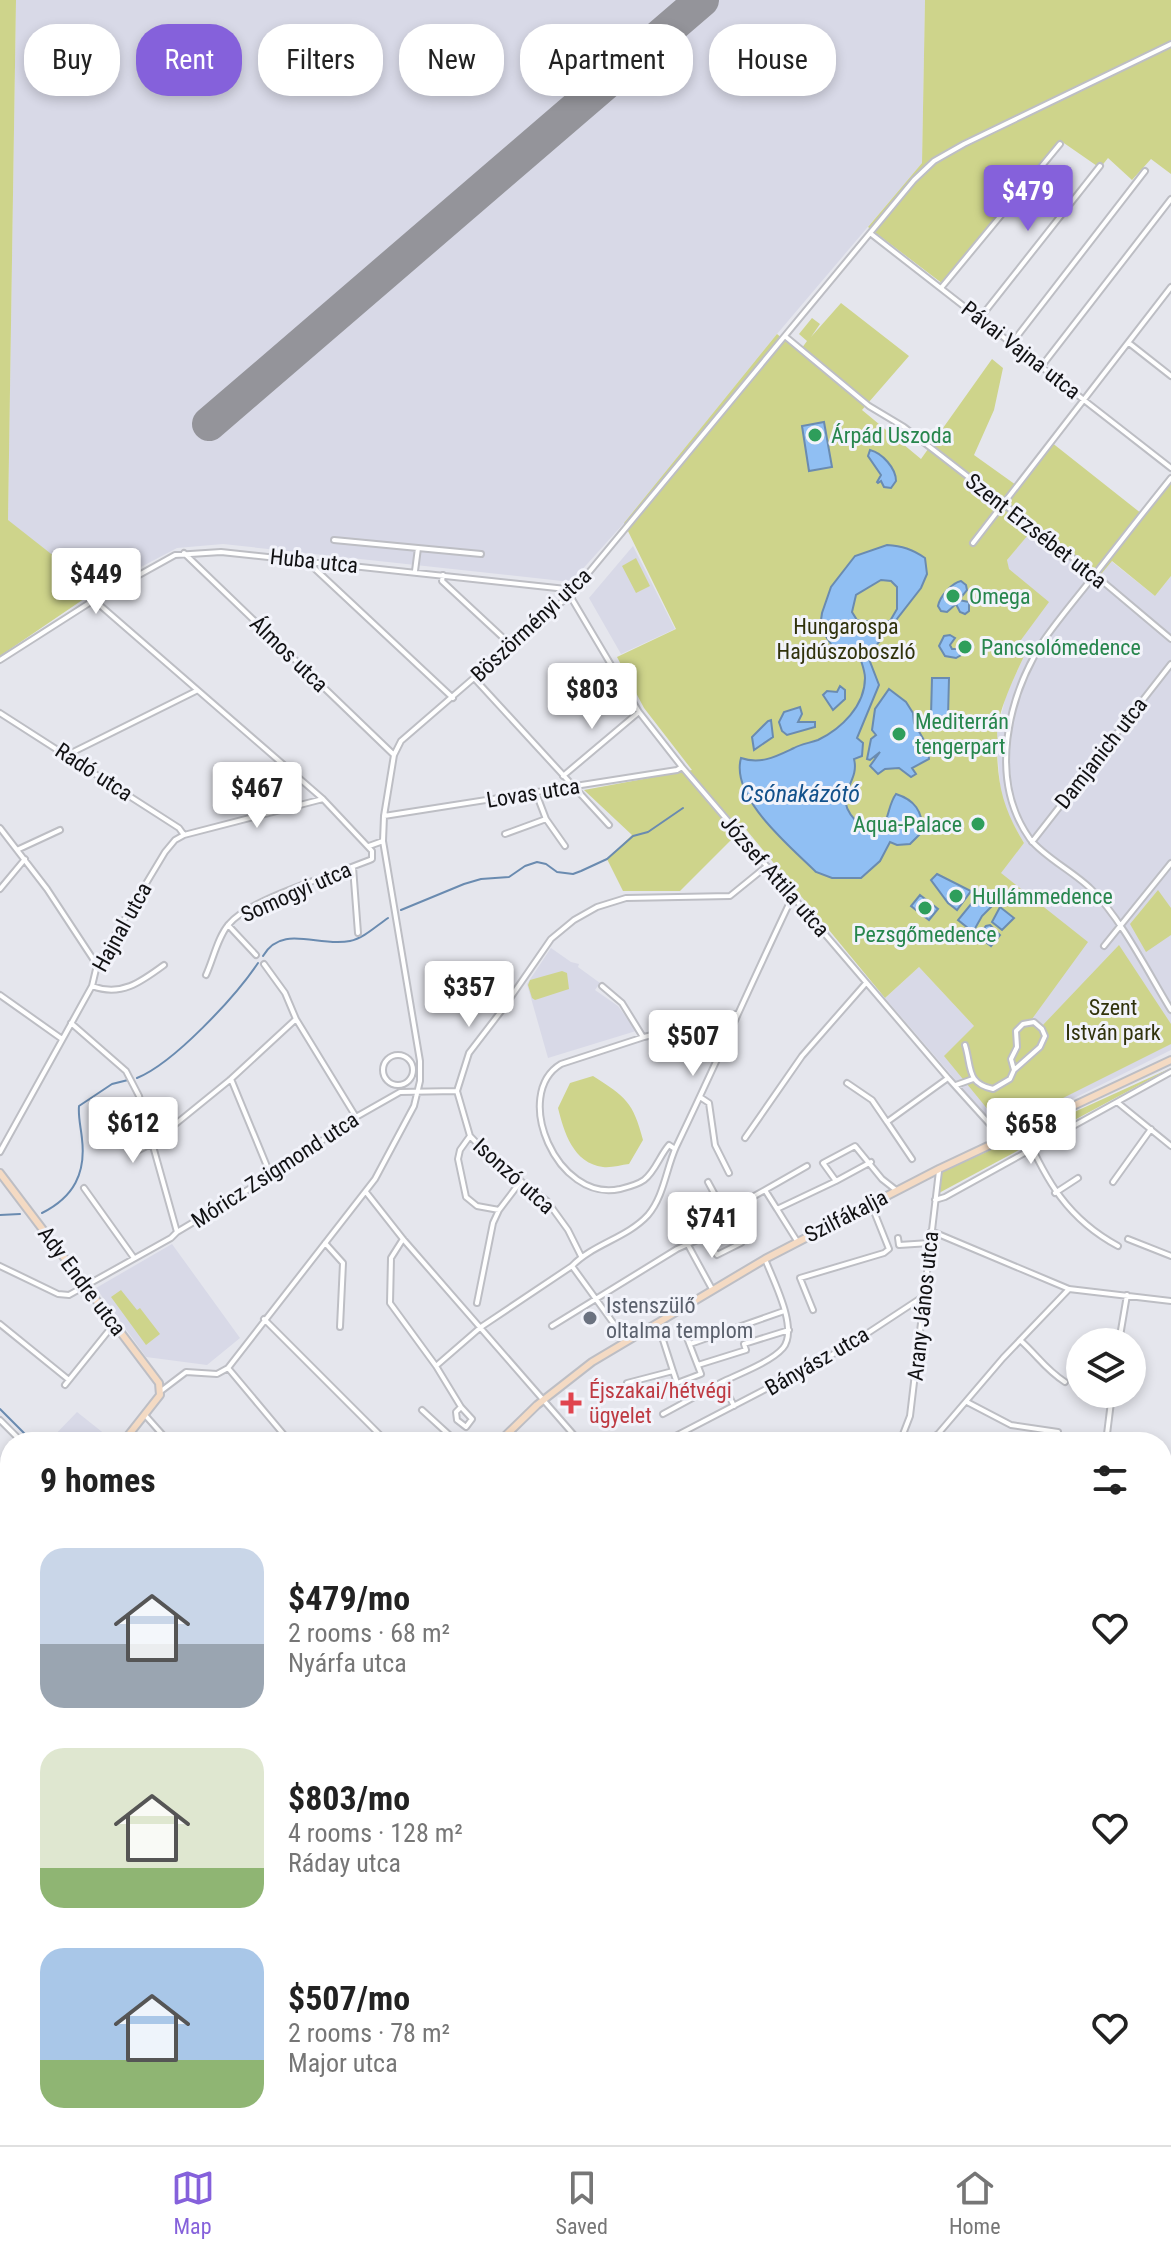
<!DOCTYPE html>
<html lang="en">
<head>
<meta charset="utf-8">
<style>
	body { margin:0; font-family:"Roboto Condensed",sans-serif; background:#f6f6f6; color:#222; height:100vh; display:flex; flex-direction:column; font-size:30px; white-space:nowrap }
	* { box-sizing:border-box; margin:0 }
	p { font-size:26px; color:#767676 }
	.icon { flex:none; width:44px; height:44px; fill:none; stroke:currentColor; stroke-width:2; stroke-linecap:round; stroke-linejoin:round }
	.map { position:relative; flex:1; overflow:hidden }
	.details { position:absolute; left:0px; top:1432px; width:1172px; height:714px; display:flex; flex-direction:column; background:#fff; border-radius:32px 32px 0 0; box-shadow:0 4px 12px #0003 }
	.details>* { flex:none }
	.top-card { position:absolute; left:24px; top:24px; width:1124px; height:72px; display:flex; gap:16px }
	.buttons { position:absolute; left:1066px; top:1328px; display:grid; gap:16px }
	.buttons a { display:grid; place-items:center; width:80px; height:80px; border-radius:50%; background:#fff; box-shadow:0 4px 12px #0003; font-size:40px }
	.price { position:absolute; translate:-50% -68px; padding:0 18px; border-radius:8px; background:#fff; color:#222; font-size:26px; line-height:52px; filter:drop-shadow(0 2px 4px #0008) }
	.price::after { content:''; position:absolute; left:50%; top:48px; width:24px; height:18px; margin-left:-12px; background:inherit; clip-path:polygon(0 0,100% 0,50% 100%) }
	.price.selected { background:#8561db; color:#fff }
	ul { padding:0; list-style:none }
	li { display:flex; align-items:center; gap:24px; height:200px; padding:0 40px }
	li span { display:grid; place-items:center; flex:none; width:224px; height:160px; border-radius:24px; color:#555 }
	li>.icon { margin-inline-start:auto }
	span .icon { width:96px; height:96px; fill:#fffc; stroke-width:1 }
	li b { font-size:34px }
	h2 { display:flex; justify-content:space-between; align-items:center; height:96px; padding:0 40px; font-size:34px }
	.tag { padding:0 28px; border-radius:32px; background:#fff; box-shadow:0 4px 12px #0003; font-size:28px; line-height:72px }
	.tag.selected { background:#8561db; color:#fff }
	.dock { display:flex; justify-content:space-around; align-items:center; height:112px; border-top:2px solid #e0e0e0; background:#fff; font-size:22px; color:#767676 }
	.dock a { display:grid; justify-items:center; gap:4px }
	.dock .selected { color:#8561db }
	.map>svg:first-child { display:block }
	.built { fill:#d8d9e7 }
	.green { fill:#ced48b }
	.water { fill:#90bff3; stroke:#6a8bb0; stroke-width:2; fill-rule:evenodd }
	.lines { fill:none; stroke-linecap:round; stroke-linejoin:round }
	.stream { stroke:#6a8bb0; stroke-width:2 }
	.runway { stroke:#94949a; stroke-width:34 }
	.street-casing { stroke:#bdbec4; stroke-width:8 }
	.secondary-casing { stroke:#bdbec4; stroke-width:10 }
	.street { stroke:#fff; stroke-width:4 }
	.secondary { stroke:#f4dac3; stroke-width:6 }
	.leisure-dot { fill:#2e9e5b; stroke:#f2f3fa; stroke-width:3 }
	.worship-dot { fill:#6b7280; stroke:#f2f3fa; stroke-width:3 }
	.health-dot { fill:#e0444e; stroke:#f2f3fa; stroke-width:3 }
	.labels { text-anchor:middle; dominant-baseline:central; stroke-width:6; stroke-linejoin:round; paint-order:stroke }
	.street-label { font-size:22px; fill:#111113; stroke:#f2f3fa }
	.leisure-label { font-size:22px; fill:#27864d; stroke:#f2f3fa; text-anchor:start }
	.park-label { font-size:22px; fill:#30320b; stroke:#f2f3fa }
	.worship-label { font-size:22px; fill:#5b616d; stroke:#f2f3fa; text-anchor:start }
	.health-label { font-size:22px; fill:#be3a42; stroke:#f2f3fa; text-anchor:start }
	.water-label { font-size:24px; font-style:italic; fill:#12518b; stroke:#f2f3fa }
</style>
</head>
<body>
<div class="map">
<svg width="1171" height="2145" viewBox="0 0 1171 2145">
	<rect width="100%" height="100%" fill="#e5e6ed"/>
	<!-- built -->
	<path class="built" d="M 16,0 L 925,0 L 922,163 L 777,334 L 624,523 L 571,582 L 223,544 L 177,548 L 97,590 L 8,521 Z
		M 1034,527 L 1097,578 L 1111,561 L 1155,596 L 1171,576 L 1171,1050 L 1002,1134 L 885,998 L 919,967 L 974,1026 L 968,1084 L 1000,873 L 1024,843 L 1005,810 L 1001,796 L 996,737 L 1006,695 L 1026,652 L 1018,644 L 1007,560 Z
		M 633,546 L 675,629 L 621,654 L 589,598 Z
		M 551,948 L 571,962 L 579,964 L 578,967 L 600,983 L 595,990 L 618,1006 L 636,1031 L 548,1058 L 527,984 Z
		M 172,1244 L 240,1338 L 207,1365 L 146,1357 L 96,1288 Z
		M 77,1412 L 111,1439 L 109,1442 L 48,1442 Z"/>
	<!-- green -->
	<path class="green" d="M 0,0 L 16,0 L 8,520 L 97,590 L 0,656 Z
		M 925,0 L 1171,0 L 1171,174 L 1151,159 L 1132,180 L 1108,158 L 1100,168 L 1061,141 L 943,284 L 868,227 L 922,163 Z
		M 841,303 L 909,356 L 862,410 L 921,459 L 992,359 L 1003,368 L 994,410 L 974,455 L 1016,485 L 1051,442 L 1142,514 L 1171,483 L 1171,576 L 1155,596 L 1112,561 L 1097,579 L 1034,528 L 1007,560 L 1009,569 L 1049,602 L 1018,644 L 1026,652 C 1017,672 988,728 1000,746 L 997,750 C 998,788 1004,810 1024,843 L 1001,873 L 1088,942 L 1032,1019 L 1042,1026 L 1119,945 L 1171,1024 L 1171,1044 L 1003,1128 L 944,1056 L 974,1026 L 919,967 L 885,998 L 744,827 L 680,891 L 623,891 L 607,859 L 632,835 L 584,790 L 692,770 L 644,708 L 617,657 L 676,629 L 624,523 L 777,334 L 799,352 L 807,341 L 799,334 L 812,318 L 820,324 L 811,337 Z
		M 636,558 L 650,586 L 636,593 L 622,566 Z
		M 1158,890 L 1171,908 L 1171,935 L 1146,952 L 1130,924 Z
		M 562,971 L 567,973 L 569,989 L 535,1000 L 532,998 L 528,985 L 530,980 Z
		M 1171,1068 L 939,1193 L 942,1172 Z
		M 593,1076 C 626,1097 633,1102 643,1140 L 629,1164 C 621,1165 611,1168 603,1167 C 573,1163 564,1132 558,1108 L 570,1083 Z
		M 121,1290 L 137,1310 L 140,1308 L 160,1334 L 146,1345 L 111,1297 Z"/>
	<!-- water -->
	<path class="water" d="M 824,422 L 832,467 L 809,471 L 802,426 Z
		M 870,450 C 882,453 896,468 896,481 L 891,488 L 884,487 L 881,481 L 878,483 L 877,482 L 881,475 L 868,456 Z
		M 887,545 C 902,546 912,549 925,558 L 927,574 L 921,588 L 872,651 L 869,659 L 879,685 L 857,738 L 863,743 L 862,756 L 854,759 C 861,786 826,795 862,827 L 878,830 C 890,822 887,806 896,794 C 915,800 922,811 923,831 L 910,844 L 897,845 L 890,842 L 880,861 L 861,878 L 832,878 L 816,872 C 791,847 730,798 741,758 C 761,765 777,756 794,748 C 801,744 810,743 818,740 C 841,729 865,706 865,678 C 865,670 861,662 859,654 L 847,647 L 834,649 L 820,627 L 822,613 L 831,587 L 855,556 ZM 881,580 L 891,581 L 897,587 L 897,609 L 890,621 L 877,623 L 857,620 L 852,612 L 856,595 Z
		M 961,581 L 966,585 L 967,590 L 959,600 L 969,602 L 969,611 L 965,614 L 960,612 L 956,604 L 947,612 L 941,611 L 938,606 C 940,596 952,583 961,581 Z
		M 950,635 L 955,638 L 950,645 L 952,649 L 959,649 L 964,643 L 970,650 L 956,658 L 945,656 L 939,646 L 944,636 Z
		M 932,678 L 949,678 L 948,717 L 931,716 Z
		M 840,686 L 845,690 L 845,699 L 833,710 L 823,695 L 827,691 L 837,692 Z
		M 889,689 L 906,702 L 913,713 L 914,723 L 928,747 L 929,759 L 912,768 L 916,774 L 911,777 L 899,768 L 885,769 L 878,774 L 870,766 L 880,752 L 870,760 L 867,759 L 871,739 L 876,735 L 872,730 L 875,709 Z
		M 800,707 L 802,714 L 798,722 L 815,722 L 815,727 L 787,735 L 782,731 L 779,722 L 784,712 Z
		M 771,720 L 773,737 L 754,750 L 752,737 L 768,721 Z
		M 937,874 L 971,891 L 957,910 L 948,903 L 931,880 Z
		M 981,892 L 995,903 L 982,916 L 973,932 L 958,920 Z
		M 920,895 L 938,909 L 929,920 L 911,906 Z
		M 1000,907 L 1014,918 L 1002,930 L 992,922 Z
		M 990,925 L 1000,935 L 991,946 L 978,936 L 986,926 Z"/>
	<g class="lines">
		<!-- stream -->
		<path class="stream" d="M 401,910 L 464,884 L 481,879 L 509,877 L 525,866 L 537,862 L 546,864 L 557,872 L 573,874 L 581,871 L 607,859 L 633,836 L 648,832 L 683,808
			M 263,956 C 282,923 319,948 350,941 C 364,938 376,926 388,918
			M 137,1078 C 174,1063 235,997 258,963
			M 42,1213 C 74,1197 86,1173 82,1139 C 81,1128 78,1117 79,1106 L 112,1084 L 128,1080
			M 0,1215 L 20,1214
			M 0,1409 L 33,1442
			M 604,2145 L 605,2136"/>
		<!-- runway -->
		<path class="runway" d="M 209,424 L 702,0"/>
		<!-- street casing -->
		<g class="street-casing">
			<path id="street" d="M 870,233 L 1171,468
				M 941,288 L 1060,144
				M 980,318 L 1100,166
				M 786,337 L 869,406 L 904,427 L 1095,575 L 1171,639
				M 1012,343 L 1145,171
				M 1129,343 L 1171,376
				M 1041,367 L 1171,199
				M 1171,478 C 1146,509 1121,541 1096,573 C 1079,595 1060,617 1044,640 C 1007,697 988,780 1030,839 C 1044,857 1074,872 1091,889 C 1121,918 1149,974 1171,1010
				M 334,540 L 418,548 L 415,571
				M 973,543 L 1171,287
				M 418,548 L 481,554
				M 184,553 L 394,755
				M 313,561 L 313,567 L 453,698
				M 443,575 L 442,581 L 512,646
				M 94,600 L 323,799 L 372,851 L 372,859 C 338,874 250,898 229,924 C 218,936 213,960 206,975
				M 0,660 L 94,600 L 175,555 L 221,552 L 566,589 L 639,712 L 682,767 L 948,1078 L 1003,1139
				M 474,678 L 609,825
				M 0,713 L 179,828 L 184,835
				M 67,755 L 196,691
				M 563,776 L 639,712
				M 536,793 L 546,819 L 565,846
				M 384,816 L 677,770 L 682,767
				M 0,828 L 47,889 L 97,965
				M 505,834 L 546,819
				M 1032,842 L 1171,664
				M 369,846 L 383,841
				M 19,849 L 60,830
				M 353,867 L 358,933
				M 0,889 L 25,859
				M 228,925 L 256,955
				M 1104,946 L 1171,863
				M 264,964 L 285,993 L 296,1019 L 356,1117
				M 479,969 L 510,998
				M 92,986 C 121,997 141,982 164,965
				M 602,986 L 622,1003 L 643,1037
				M 0,995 L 62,1039
				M 71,1023 L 126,1071 L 139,1096 L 177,1232
				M 965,1045 C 972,1068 966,1083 993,1089 L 1010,1079 L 1014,1070 L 1040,1047 L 1045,1036 L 1042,1029 L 1034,1022 L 1023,1024 L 1016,1031 L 1017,1047 L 1011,1059 L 1014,1070
				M383 1070a15 15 0 1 1 30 0a15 15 0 1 1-30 0Z
				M 231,1079 L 271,1176
				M 847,1083 L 872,1100 L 887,1122
				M 956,1085 L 973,1079
				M 457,1091 L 469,1053 L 502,1010 L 551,939 L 574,920 L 597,907 L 626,898 L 730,896 L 767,866
				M 457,1091 L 470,1136 L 492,1159 L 547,1201 L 568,1230 L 581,1256
				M 700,1097 L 709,1103 L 715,1145 L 729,1173
				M 1117,1102 L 1171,1146
				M 1024,1130 C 1046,1181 1068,1219 1118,1246
				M 470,1136 L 460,1150 L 458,1159 L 466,1197 L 477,1206 L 499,1210
				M 745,1138 L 802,1056 L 866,983
				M 116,1139 L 137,1151 L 151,1144 L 231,1079 L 296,1019
				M 675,1149 L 669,1145 C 660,1155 655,1172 644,1180 C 637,1185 628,1187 620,1189 C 557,1203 511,1094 561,1064 L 644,1037 L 737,1014
				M 0,1152 L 92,986 L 97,965 L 165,852 L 175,840 L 184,835 L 323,799
				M 912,1159 L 887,1122 L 948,1078
				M 836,1181 L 871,1162
				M 1113,1182 L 1151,1129
				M 84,1188 L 134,1258
				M 366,1192 L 403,1239 L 580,1442
				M 1055,1193 L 1078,1178
				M 747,1200 L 765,1190
				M 935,1200 L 945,1197 L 1171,1072
				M 777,1209 L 765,1190 L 807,1166
				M 931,1231 L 1069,1289 L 1171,1301
				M 706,1237 L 717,1255 L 741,1243 L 708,1182
				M 898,1238 L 899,1245 L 930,1243
				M 403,1239 L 391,1258 L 390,1303 L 436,1366 L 461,1407 L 456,1412 L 457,1420 L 466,1427 L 472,1419 L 461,1407
				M 1128,1239 L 1171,1256
				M 797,1241 L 777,1209 L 836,1181 L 823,1163 L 855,1146 L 882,1179 L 896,1190
				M 325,1243 L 343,1263 L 340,1327
				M 688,1245 L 712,1289
				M 0,1266 L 58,1294 L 69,1295 L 171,1238 L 177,1232 L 271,1176 L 356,1117 L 400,1092 L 457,1091
				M 572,1266 L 614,1324
				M 477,1303 L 493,1223 L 499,1210 L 521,1181
				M 813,1310 L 800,1278 L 884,1253 L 889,1249 L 871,1204
				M 264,1319 L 387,1442
				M 0,1324 L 69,1380
				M 552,1326 L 677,1249 L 731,1225
				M 1020,1340 C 1038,1356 1045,1369 1065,1382
				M 1119,1342 L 1127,1295
				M 690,1344 L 784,1311
				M 698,1365 L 746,1350 L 744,1344 L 789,1330
				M 436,1366 L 481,1327 L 572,1266 C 593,1244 627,1238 648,1215 C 664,1196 666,1169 676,1147 C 715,1066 751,984 790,902 L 795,898
				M 228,1368 L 290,1442
				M 673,1371 L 677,1383 L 701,1374 L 684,1330
				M 722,1382 C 739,1374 771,1362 783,1348 C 799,1329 773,1280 765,1259
				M 627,1383 L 673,1371 L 663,1340 L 654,1326
				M 65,1385 L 114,1324
				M 161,1391 L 186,1372 L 217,1374 L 228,1368 L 375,1179 L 414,1106 L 420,1081 L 420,1061 L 383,841 L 384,816 L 394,755 L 401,741 L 571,594 L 914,180 L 934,161 L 964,144 L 1171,44
				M 967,1402 L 1011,1425 L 1058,1432
				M 422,1410 L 457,1442
				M 663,1414 L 722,1382 L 734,1406
				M 145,1415 L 169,1442
				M 0,1420 L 22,1442
				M 664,1442 L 845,1348 L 924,1296
				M 900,1442 L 910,1416 L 939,1171
				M 927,1442 L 938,1434 L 1003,1358 L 1069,1289
				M 1106,1442 L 1112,1394
				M 1162,1571 L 1171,1542
				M 1162,1615 L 1171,1616
				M 0,1627 L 10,1610
				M 0,1669 L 10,1679
				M 1162,1745 L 1171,1747
				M 0,1814 L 10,1823
				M 0,1866 L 10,1875
				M 1162,1878 L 1171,1880
				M 0,1889 L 10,1877
				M 1162,2036 L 1171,2038
				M 81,2136 L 93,2145
				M 369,2136 L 370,2145
				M 722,2136 L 723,2145
				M 818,2136 L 824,2139 L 825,2145
				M 1044,2136 L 1066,2145
				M 60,2145 L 67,2136
				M 140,2145 L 146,2136
				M 239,2145 L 243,2136
				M 457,2145 L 463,2136"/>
		</g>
		<!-- secondary casing -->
		<g class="secondary-casing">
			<path id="secondary" d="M 0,1173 L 159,1383 L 160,1395 L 123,1442
				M 499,1442 L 537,1405 L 592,1362 L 765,1259 L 939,1169 L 1171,1060
				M 0,1532 L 10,1541
				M 0,1970 L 10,1960
				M 925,2145 L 928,2136"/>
		</g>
		<!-- street -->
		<use href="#street" class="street"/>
		<!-- secondary -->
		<use href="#secondary" class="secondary"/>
	</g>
	<!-- markers -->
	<g class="leisure-dot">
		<circle cx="815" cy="435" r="8"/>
		<circle cx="953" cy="596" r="8"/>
		<circle cx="965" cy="647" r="8"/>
		<circle cx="899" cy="734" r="8"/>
		<circle cx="978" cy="824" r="8"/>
		<circle cx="956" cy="896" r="8"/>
		<circle cx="925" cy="908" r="8"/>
	</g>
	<circle class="worship-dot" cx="590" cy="1318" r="8"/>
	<path class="health-dot" d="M567 1391h8v8h8v8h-8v8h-8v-8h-8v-8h8z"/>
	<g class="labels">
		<!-- street labels -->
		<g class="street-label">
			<text transform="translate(1021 350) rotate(38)">Pávai Vajna utca</text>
			<text transform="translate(1036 531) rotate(38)">Szent Erzsébet utca</text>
			<text transform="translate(314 561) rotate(6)">Huba utca</text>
			<text transform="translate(531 625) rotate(-43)">Böszörményi utca</text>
			<text transform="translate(289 654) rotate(44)">Álmos utca</text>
			<text transform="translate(1101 753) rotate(-52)">Damjanich utca</text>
			<text transform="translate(94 772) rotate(33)">Radó utca</text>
			<text transform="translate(533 793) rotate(-9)">Lovas utca</text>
			<text transform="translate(775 876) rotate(49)">József Attila utca</text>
			<text transform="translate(296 892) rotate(-24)">Somogyi utca</text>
			<text transform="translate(122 927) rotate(-61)">Hajnal utca</text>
			<text transform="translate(275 1170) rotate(-33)">Móricz Zsigmond utca</text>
			<text transform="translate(514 1176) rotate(42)">Isonzó utca</text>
			<text transform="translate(846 1216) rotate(-27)">Szilfákalja</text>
			<text transform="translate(82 1281) rotate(53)">Ady Endre utca</text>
			<text transform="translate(923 1306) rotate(-84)">Arany János utca</text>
			<text transform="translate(817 1361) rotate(-30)">Bányász utca</text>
		</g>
		<!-- leisure labels -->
		<g class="leisure-label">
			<text x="831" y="435">Árpád Uszoda</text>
			<text x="969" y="596">Omega</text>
			<text x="981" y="647">Pancsolómedence</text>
			<text x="915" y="721">Mediterrán<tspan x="915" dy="25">tengerpart</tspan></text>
			<text x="962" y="824" text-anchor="end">Aqua-Palace</text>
			<text x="972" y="896">Hullámmedence</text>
			<text x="925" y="934" text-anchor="middle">Pezsgőmedence</text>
		</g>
		<!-- park labels -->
		<g class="park-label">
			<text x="846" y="626">Hungarospa<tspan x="846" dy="25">Hajdúszoboszló</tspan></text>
			<text x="1113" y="1007">Szent<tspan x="1113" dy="25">István park</tspan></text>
		</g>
		<!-- worship labels -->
		<g class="worship-label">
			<text x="606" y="1305">Istenszülő<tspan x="606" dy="25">oltalma templom</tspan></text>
		</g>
		<!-- health labels -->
		<g class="health-label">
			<text x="589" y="1390">Éjszakai/hétvégi<tspan x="589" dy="25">ügyelet</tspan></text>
		</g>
		<!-- water labels -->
		<g class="water-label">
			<text x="800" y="794">Csónakázótó</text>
		</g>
	</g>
</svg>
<div class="buttons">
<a><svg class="icon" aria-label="layers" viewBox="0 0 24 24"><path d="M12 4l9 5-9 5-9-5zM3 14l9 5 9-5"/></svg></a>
</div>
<b class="price selected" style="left:1028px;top:233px">$479</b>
<b class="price" style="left:96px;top:616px">$449</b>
<b class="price" style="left:592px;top:731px">$803</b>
<b class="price" style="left:257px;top:830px">$467</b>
<b class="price" style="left:469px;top:1029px">$357</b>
<b class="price" style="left:693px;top:1078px">$507</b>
<b class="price" style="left:133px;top:1165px">$612</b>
<b class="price" style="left:1031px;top:1166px">$658</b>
<b class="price" style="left:712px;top:1260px">$741</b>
<div class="top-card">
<a class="tag">Buy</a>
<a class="tag selected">Rent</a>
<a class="tag">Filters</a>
<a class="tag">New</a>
<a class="tag">Apartment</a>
<a class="tag">House</a>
</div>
<section class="details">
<h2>9 homes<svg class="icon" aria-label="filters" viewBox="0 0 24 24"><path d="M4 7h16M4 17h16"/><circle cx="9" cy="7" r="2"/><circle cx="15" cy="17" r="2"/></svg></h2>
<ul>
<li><span style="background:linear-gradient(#c9d6e8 60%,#9aa5b1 0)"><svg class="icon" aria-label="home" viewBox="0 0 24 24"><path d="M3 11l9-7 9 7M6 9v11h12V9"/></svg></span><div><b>$479/mo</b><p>2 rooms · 68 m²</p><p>Nyárfa utca</p></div><svg class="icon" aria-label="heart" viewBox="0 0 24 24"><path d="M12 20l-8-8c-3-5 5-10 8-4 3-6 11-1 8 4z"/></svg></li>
<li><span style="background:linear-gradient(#dfe7d0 75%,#8fb573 0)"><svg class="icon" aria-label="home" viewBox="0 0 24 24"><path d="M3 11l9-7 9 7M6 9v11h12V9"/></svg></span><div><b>$803/mo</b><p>4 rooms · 128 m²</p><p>Ráday utca</p></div><svg class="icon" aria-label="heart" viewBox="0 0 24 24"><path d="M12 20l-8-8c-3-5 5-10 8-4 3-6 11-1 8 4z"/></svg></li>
<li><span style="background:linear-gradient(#a9c7e8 70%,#8fb573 0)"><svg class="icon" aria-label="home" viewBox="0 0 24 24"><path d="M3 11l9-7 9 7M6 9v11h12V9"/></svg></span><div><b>$507/mo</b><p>2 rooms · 78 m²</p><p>Major utca</p></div><svg class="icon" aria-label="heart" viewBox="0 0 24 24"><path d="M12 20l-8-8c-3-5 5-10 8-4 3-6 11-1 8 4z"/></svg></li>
</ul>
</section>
</div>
<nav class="dock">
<a class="selected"><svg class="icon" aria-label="map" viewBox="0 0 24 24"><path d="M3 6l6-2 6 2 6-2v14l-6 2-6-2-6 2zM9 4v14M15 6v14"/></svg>Map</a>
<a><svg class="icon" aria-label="saved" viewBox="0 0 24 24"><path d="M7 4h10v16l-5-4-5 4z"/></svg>Saved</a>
<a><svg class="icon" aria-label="home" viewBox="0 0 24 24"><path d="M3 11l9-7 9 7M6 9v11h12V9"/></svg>Home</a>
</nav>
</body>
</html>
